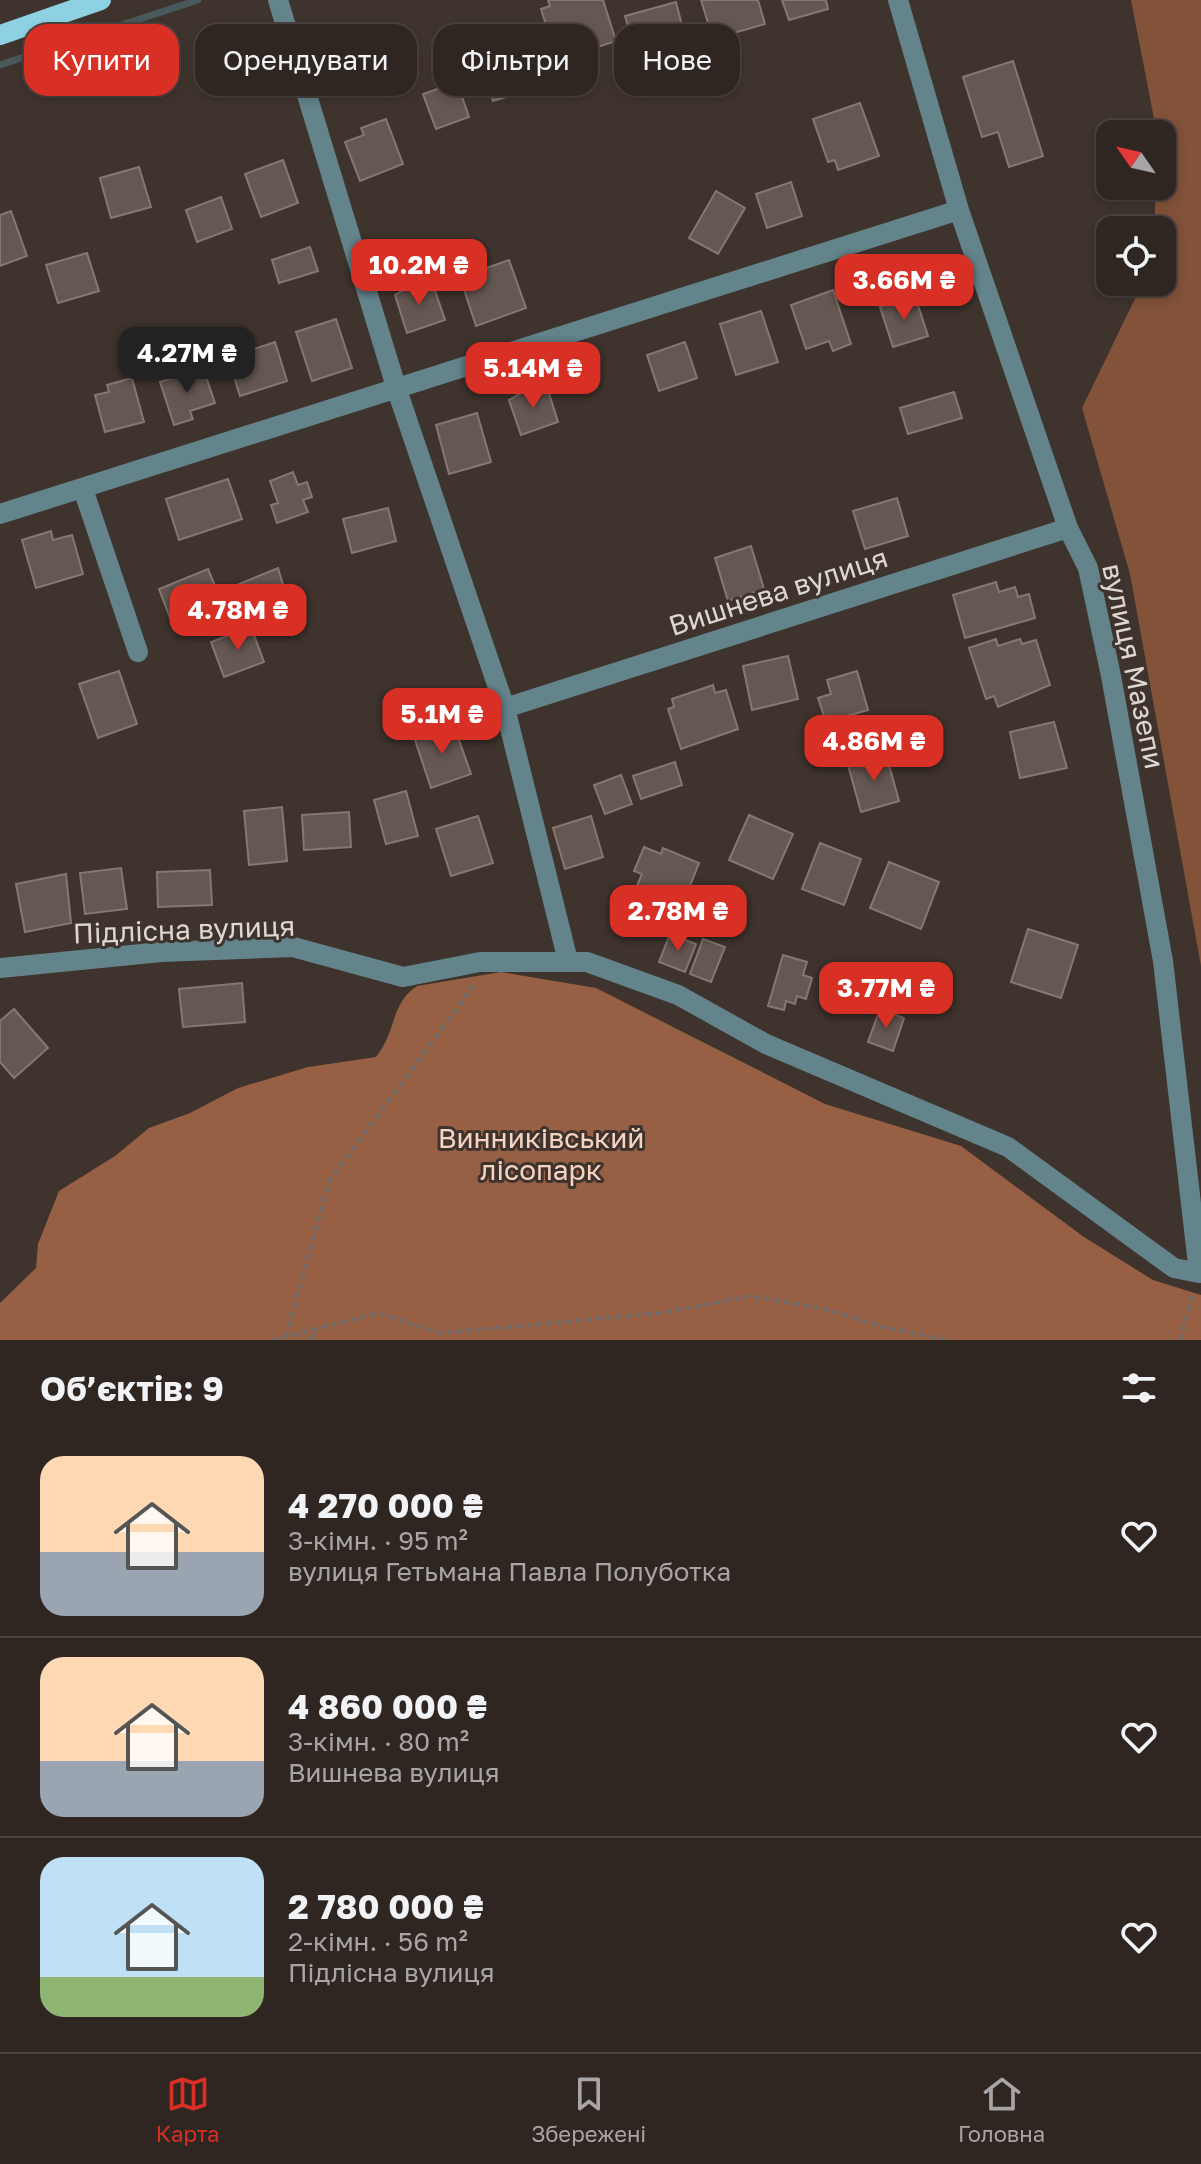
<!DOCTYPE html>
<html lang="uk">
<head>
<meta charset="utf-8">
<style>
	body { margin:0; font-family:"Golos Text",sans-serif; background:#372e2a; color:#f1f3f6; height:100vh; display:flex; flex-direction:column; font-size:30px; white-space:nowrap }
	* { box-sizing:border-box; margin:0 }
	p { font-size:26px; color:#a7a5a5 }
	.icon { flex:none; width:44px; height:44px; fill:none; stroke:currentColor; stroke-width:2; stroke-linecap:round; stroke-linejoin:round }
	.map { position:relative; height:1340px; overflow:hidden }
	.drawer { display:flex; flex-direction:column; background:#2f2622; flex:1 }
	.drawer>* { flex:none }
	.top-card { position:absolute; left:24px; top:24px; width:800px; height:72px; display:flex; gap:16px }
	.needle { width:52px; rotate:304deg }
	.buttons { position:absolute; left:1096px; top:120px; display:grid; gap:16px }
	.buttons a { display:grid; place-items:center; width:80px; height:80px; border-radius:16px; background:#2f2622; box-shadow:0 4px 12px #0003,0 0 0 2px #4a4340; font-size:40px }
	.price { position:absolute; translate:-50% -68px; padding:0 18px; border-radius:16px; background:#d93025; color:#fff; font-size:26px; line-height:52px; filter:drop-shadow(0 2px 4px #0008) }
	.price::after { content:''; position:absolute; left:50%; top:48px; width:24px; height:18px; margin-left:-12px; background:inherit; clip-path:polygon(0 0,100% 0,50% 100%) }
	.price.current { background:#222; color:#fff }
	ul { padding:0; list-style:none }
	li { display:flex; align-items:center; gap:24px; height:200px; padding:0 40px }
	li+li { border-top:2px solid #4a4340 }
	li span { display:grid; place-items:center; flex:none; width:224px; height:160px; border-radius:24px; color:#555 }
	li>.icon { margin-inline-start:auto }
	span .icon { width:96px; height:96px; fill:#fffc; stroke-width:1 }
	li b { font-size:34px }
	h2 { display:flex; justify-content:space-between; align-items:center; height:96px; padding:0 40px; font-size:34px }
	.chip { padding:0 28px; border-radius:24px; background:#2f2622; box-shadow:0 4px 12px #0003,0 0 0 2px #4a4340; font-size:28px; line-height:72px }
	.chip.current { background:#d93025; color:#fff }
	.tabs { display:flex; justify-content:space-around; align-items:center; height:112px; border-top:2px solid #4a4340; background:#2f2622; font-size:22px; color:#a7a5a5 }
	.tabs a { display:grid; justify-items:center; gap:4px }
	.tabs .current { color:#d93025 }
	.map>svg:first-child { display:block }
	.green { fill:#825239 }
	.forest { fill:#975f43 }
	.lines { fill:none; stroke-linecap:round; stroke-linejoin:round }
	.stream { stroke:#48585b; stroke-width:7 }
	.building { fill:#655751; stroke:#867871; stroke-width:2 }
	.path { stroke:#756a65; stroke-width:4; stroke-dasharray:6 4; stroke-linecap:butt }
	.minor { stroke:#64848c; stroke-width:20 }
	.major { stroke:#8ed1e2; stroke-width:20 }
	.labels { text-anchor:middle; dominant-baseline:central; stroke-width:6; stroke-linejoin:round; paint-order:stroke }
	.street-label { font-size:28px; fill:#ded6d2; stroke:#3f332d }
	.park-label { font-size:28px; fill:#f6d3c2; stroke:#3f332d }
</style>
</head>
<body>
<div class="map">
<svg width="1201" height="1340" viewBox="0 0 1201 1340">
	<rect width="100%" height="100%" fill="#3f332d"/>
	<!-- green -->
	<path class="green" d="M 1131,0 L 1201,0 L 1201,966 L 1130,574 L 1082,408 L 1143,282 L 1162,282 L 1162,230 L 1154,230 L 1156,186 L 1162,186 L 1162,134 L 1157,134 Z"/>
	<!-- forest -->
	<path class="forest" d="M 501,972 L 596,988 L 825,1104 L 961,1146 L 1084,1237 L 1153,1280 L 1201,1295 L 1201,1340 L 0,1340 L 0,1303 L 36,1268 L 38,1244 L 59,1191 L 115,1156 L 149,1128 L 190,1113 L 238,1088 L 308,1067 L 376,1057 C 397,1031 390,1004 417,986 Z"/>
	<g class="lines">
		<!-- stream -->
		<path class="stream" d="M 0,65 L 198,0"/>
	</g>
	<!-- building -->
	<path class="building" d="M 548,0 L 603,0 L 616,41 L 566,57 L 561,41 L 552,44 L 541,9 L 550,6 Z
		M 701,0 L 758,0 L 765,24 L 713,39 Z
		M 782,0 L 826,0 L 828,9 L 789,20 Z
		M 676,2 L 686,41 L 636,55 L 625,16 Z
		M 532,40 L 546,85 L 493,101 L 479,56 Z
		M 1013,61 L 1043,156 L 1009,167 L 998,132 L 982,137 L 963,77 Z
		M 457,82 L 469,117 L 436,129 L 423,94 Z
		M 860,103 L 879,156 L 838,170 L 835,160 L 828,162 L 813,119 Z
		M 386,119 L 403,164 L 360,181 L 345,142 L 364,135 L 361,128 Z
		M 283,160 L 298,203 L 261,217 L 245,174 Z
		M 139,167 L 151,207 L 111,218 L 100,178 Z
		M 791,182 L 802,216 L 767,228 L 756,194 Z
		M 716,191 L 745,208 L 718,254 L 689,238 Z
		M 221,197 L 232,229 L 197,242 L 186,210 Z
		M 11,211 L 27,256 L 0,266 L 0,215 Z
		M 310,247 L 318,271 L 279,283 L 272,260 Z
		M 87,253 L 99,291 L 58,303 L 46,265 Z
		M 509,260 L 526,308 L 476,326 L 460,277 Z
		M 417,282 L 419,287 L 432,282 L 445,320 L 407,333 L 395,295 Z
		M 833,290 L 851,344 L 833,351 L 829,341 L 806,349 L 791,305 Z
		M 915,296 L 928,336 L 893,347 L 880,307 Z
		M 761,311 L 778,362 L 736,375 L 720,324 Z
		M 336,319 L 352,368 L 312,381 L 296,332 Z
		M 250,334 L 254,349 L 275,342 L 287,381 L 240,396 L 223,342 Z
		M 685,342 L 697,378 L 659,391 L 647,355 Z
		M 203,368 L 215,403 L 190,411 L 193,419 L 174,425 L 160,382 Z
		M 132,378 L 144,422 L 105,432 L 95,395 L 109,392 L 107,385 Z
		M 531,387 L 533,392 L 547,387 L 558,422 L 521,435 L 509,400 Z
		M 954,392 L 962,418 L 908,434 L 900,408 Z
		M 477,413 L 491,462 L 449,474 L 436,425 Z
		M 293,472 L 298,485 L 307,482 L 312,497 L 303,500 L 308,512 L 277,523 L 271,505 L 278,503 L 270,481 Z
		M 228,479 L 242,519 L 179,540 L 166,499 Z
		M 897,498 L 908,536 L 865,549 L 853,511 Z
		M 388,508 L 396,541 L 352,553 L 343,519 Z
		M 51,531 L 53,540 L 72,535 L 83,574 L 36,588 L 22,540 Z
		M 751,546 L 764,589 L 728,601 L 715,558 Z
		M 278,568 L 287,598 L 245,612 L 237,585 Z
		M 208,569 L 222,603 L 172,623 L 159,589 Z
		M 996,582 L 999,592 L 1015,587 L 1018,597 L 1029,594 L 1035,618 L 965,638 L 953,595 Z
		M 251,627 L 264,662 L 224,677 L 211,642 Z
		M 996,639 L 998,646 L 1020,639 L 1022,644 L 1036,640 L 1050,685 L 998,707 L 994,696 L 986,699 L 969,648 Z
		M 788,656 L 798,699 L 752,710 L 743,666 Z
		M 119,671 L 137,724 L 98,738 L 79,684 Z
		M 857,671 L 868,710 L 826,722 L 818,698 L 831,694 L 827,680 Z
		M 713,685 L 715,693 L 726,690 L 738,729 L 681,749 L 668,709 L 674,707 L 672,699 Z
		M 1054,722 L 1067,768 L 1020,778 L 1010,732 Z
		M 453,723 L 471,774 L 431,788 L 414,737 Z
		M 886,754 L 899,801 L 861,812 L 848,765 Z
		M 675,762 L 682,785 L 641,799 L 633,776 Z
		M 621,775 L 632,804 L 605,814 L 594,785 Z
		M 406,791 L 418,836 L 386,844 L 374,800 Z
		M 282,807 L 287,861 L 249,865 L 244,811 Z
		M 349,812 L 351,847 L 304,850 L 302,815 Z
		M 749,815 L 793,834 L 773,879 L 729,860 Z
		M 478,816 L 493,863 L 451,876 L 436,829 Z
		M 591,816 L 603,857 L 565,869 L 553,828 Z
		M 820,843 L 861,859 L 844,905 L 802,889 Z
		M 644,847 L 661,854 L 663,848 L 699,863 L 680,911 L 634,893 L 642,874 L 634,871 Z
		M 889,862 L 939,882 L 921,929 L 870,908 Z
		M 121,868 L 127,909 L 85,914 L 80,873 Z
		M 210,870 L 212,905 L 158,907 L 157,872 Z
		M 66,874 L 71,923 L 25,932 L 16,884 Z
		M 1028,929 L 1078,945 L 1061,998 L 1011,982 Z
		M 670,934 L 696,944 L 685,972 L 659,962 Z
		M 703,939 L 725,947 L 711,982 L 690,974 Z
		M 783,955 L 807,962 L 803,975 L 812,978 L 806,999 L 797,996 L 795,1004 L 786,1001 L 784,1010 L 768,1006 Z
		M 242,983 L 245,1022 L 183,1027 L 179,989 Z
		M 14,1009 L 48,1048 L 14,1078 L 0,1062 L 0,1021 Z
		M 880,1009 L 904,1018 L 893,1051 L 868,1042 Z"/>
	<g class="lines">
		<!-- path -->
		<path class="path" d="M 286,1337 L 329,1181 L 474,985
			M 273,1340 L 378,1313 L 440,1333 L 661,1313 L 750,1296 L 825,1309 L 883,1327 L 947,1340
			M 311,1340 L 317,1330
			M 1180,1340 L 1194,1292"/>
		<!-- minor -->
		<path class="minor" d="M 278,0 L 397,390 L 505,708 L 568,961
			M 83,489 L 138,652
			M 0,514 L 959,210
			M 505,708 L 1068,528
			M 0,968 L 161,952 L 293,947 L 403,977 L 480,962 L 587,962 L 678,995 L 766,1044 L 1008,1147 L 1174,1268 L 1199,1273 L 1163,961 L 1111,676 L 1088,568 L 1068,528 L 959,210 L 898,0"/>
		<!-- major -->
		<path class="major" d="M 0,35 L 101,0"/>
	</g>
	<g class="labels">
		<!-- street labels -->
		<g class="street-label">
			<text transform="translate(778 591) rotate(-18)">Вишнева вулиця</text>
			<text transform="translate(1134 666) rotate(78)">вулиця Мазепи</text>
			<text transform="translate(184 929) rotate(-2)">Підлісна вулиця</text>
		</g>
		<!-- park labels -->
		<g class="park-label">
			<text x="541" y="1137">Винниківський<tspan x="541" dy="32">лісопарк</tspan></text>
		</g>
	</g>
</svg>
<div class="buttons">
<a><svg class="needle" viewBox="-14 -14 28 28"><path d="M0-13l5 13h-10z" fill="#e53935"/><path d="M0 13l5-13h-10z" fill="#a7a5a5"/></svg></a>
<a><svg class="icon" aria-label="locate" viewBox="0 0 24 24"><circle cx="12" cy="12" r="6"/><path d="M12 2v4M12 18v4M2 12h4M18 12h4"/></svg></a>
</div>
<b class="price" style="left:419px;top:307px">10.2M ₴</b>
<b class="price" style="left:904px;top:322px">3.66M ₴</b>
<b class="price current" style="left:187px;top:395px">4.27M ₴</b>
<b class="price" style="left:533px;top:410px">5.14M ₴</b>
<b class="price" style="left:238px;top:652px">4.78M ₴</b>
<b class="price" style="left:442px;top:756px">5.1M ₴</b>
<b class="price" style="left:874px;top:783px">4.86M ₴</b>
<b class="price" style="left:678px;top:953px">2.78M ₴</b>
<b class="price" style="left:886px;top:1030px">3.77M ₴</b>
<div class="top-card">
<a class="chip current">Купити</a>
<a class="chip">Орендувати</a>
<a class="chip">Фільтри</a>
<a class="chip">Нове</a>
</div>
</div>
<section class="drawer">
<h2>Об’єктів: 9<svg class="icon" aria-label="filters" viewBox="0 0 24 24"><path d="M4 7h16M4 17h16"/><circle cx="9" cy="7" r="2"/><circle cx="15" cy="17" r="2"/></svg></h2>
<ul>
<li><span style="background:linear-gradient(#ffd9b3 60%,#9aa5b1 0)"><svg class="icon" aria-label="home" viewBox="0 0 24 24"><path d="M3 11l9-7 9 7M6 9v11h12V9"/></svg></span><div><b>4 270 000 ₴</b><p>3-кімн. · 95 m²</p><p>вулиця Гетьмана Павла Полуботка</p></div><svg class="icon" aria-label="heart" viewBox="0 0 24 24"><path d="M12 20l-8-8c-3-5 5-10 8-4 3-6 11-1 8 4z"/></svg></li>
<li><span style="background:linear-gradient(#ffd9b3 65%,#9aa5b1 0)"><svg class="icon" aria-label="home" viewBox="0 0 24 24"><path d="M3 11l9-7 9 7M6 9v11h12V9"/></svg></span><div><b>4 860 000 ₴</b><p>3-кімн. · 80 m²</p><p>Вишнева вулиця</p></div><svg class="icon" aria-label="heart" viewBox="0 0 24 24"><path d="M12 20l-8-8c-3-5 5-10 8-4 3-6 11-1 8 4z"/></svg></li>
<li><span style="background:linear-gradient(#bfe0f5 75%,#8fb573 0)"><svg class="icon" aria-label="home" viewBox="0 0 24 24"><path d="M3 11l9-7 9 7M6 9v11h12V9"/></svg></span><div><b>2 780 000 ₴</b><p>2-кімн. · 56 m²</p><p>Підлісна вулиця</p></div><svg class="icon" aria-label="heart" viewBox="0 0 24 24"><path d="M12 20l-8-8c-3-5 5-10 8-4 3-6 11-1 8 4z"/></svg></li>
</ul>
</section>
<nav class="tabs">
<a class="current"><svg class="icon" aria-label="map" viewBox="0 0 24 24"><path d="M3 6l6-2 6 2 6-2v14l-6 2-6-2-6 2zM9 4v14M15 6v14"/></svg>Карта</a>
<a><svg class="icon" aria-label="saved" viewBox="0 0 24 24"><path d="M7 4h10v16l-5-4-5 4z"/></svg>Збережені</a>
<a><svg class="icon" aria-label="home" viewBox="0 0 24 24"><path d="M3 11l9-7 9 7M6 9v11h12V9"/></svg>Головна</a>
</nav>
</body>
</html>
